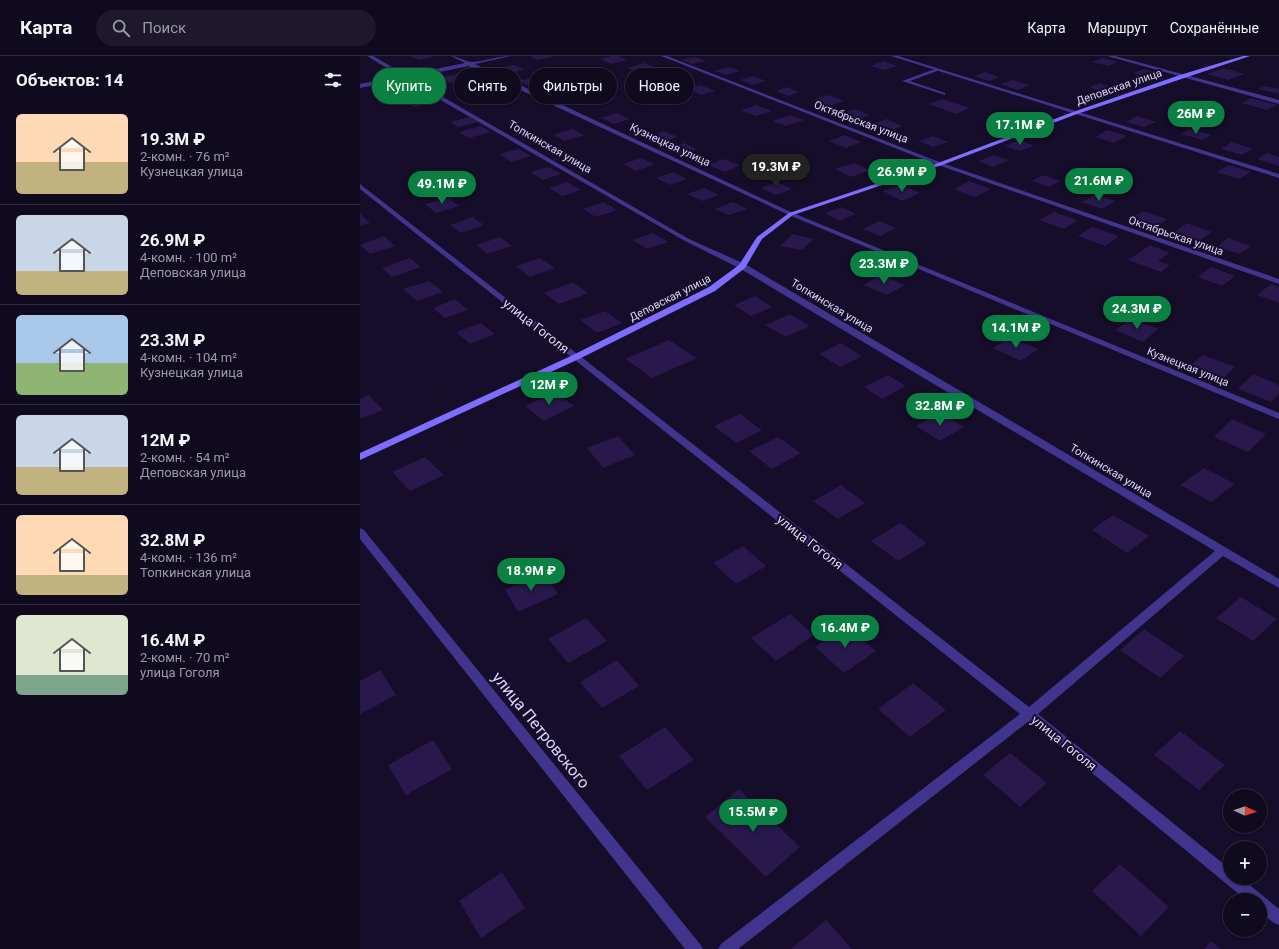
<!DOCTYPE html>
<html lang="ru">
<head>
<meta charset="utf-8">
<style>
	body { margin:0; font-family:Roboto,sans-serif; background:#1e182c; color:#f1f3f6; height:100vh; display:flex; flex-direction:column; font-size:15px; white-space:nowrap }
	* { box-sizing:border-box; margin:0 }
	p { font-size:13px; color:#9c9aa4 }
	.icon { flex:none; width:22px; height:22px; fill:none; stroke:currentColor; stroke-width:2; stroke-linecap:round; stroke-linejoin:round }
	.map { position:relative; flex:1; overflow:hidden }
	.sheet { display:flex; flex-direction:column; background:#100a1f; width:360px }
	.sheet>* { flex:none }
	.top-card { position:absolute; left:12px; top:12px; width:380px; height:36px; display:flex; gap:8px }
	.needle { width:26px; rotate:93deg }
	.fabs { position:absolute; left:863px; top:733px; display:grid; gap:8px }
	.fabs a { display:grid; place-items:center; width:44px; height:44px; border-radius:50%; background:#100a1f; box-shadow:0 1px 3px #0004,0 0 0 1px #302b3d; font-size:20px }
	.price { position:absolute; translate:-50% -34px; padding:0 9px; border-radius:14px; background:#0b8043; color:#fff; font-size:13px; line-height:26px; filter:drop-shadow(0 1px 2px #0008) }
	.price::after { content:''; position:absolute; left:50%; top:24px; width:12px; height:9px; margin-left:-6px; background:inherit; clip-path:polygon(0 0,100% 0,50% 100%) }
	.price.current { background:#222; color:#fff }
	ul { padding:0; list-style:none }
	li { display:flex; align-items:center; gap:12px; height:100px; padding:0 16px }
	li+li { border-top:1px solid #302b3d }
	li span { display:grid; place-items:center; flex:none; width:112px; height:80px; border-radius:6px; color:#555 }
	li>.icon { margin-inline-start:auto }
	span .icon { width:48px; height:48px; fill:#fffc; stroke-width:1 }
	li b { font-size:17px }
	h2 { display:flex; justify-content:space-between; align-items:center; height:48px; padding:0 16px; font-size:17px }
	.tag { padding:0 14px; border-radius:18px; background:#100a1f; box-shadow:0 1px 3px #0004,0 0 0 1px #302b3d; font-size:14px; line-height:36px }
	.tag.current { background:#0b8043; color:#fff }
	header { display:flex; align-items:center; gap:24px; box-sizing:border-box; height:56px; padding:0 20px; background:#100a1f; border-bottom:1px solid #302b3d }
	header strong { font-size:19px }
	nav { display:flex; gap:22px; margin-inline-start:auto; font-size:14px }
	.search { width:280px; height:36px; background:#1e182c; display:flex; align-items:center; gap:10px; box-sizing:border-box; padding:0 14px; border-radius:22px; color:#9c9aa4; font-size:15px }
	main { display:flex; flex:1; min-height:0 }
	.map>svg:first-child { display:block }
	.building { fill:#28184c }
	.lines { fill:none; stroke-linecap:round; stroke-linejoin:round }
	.lane { fill:#40348d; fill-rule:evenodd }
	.street { fill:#40348d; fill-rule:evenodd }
	.secondary { fill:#7f6dff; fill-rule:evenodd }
	.labels { text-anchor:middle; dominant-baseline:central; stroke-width:4; stroke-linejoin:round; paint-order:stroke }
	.far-street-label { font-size:11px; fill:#dfd6ff; stroke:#150d29 }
	.street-label { font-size:13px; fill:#dfd6ff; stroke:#150d29 }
	.near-street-label { font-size:16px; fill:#dfd6ff; stroke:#150d29 }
</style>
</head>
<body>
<header>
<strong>Карта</strong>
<div class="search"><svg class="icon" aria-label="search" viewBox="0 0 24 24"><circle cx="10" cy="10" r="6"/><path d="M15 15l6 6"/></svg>Поиск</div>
<nav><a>Карта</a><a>Маршрут</a><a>Сохранённые</a></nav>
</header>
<main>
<section class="sheet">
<h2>Объектов: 14<svg class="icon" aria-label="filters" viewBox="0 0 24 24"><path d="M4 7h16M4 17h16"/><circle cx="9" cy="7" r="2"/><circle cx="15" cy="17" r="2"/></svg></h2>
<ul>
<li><span style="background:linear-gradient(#ffd9b3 60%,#c2b280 0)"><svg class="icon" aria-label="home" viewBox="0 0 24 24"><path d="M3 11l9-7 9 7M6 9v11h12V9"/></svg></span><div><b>19.3M ₽</b><p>2-комн. · 76 m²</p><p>Кузнецкая улица</p></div></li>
<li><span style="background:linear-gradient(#c9d6e8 70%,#c2b280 0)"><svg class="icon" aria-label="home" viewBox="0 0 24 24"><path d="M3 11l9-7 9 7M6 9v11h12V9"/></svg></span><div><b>26.9M ₽</b><p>4-комн. · 100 m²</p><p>Деповская улица</p></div></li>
<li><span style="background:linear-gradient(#a9c7e8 60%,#8fb573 0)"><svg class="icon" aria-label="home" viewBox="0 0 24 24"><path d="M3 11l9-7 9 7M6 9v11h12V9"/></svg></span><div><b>23.3M ₽</b><p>4-комн. · 104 m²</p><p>Кузнецкая улица</p></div></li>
<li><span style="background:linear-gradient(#c9d6e8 65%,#c2b280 0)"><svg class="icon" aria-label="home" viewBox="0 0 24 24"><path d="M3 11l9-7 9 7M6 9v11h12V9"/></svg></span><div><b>12M ₽</b><p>2-комн. · 54 m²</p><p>Деповская улица</p></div></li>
<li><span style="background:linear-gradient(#ffd9b3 75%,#c2b280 0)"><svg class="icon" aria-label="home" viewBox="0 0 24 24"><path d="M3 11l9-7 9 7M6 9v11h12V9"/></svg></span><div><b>32.8M ₽</b><p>4-комн. · 136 m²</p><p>Топкинская улица</p></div></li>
<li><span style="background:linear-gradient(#dfe7d0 75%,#7fa58c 0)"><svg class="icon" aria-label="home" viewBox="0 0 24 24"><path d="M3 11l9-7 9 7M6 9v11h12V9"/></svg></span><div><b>16.4M ₽</b><p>2-комн. · 70 m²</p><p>улица Гоголя</p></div></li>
</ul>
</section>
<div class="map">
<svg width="919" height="893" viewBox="0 0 919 893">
	<rect width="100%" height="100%" fill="#150d29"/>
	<!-- building -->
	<path class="building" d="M 50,0 L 73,0 L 73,1 L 59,4 Z
		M 170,0 L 193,0 L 193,1 L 176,4 Z
		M 252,0 L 258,0 L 267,4 L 251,8 L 240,3 Z
		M 335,1 L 346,5 L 332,8 L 322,4 Z
		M 743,2 L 758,6 L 748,10 L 732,6 Z
		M 524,5 L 537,10 L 524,14 L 510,10 Z
		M 284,7 L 295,11 L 278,16 L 267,12 Z
		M 154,9 L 165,13 L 147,18 L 137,13 Z
		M 369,11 L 380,15 L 366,19 L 355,15 Z
		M 864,12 L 884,18 L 868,24 L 847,18 Z
		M 783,13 L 800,18 L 790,22 L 773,17 Z
		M 625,16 L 639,21 L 629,25 L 615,20 Z
		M 99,18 L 106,23 L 89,27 L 82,21 Z
		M 308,18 L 320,23 L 304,28 L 291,23 Z
		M 393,20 L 406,25 L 392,29 L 380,24 Z
		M 174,21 L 183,25 L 168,29 L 158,25 Z
		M 653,24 L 670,29 L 658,34 L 640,28 Z
		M 740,27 L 751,31 L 740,35 L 729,31 Z
		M 341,29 L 355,35 L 341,39 L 328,33 Z
		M 905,30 L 919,33 L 919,38 L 898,33 Z
		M 427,31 L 439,36 L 428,40 L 416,35 Z
		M 141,37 L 151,42 L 133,47 L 123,42 Z
		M 212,37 L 225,43 L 208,48 L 195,42 Z
		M 469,39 L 484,45 L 469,50 L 454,44 Z
		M 64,40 L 73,46 L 54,51 L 45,45 Z
		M 891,42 L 917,49 L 907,54 L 881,47 Z
		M 582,43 L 610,52 L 596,58 L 568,48 Z
		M 397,49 L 412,55 L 396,60 L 381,54 Z
		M 494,53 L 510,59 L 495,65 L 479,59 Z
		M 257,57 L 270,63 L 254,68 L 241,62 Z
		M 430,59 L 444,64 L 426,70 L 413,65 Z
		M 777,60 L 796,66 L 784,71 L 766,66 Z
		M 109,61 L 118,66 L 98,71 L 90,66 Z
		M 526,63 L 543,70 L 527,75 L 510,69 Z
		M 121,70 L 131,76 L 109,82 L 99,76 Z
		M 212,73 L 224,79 L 205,85 L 193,79 Z
		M 830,73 L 852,79 L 842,84 L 821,78 Z
		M 748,74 L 767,80 L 754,87 L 735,81 Z
		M 304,75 L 318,81 L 299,87 L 285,82 Z
		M 485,79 L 501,86 L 486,92 L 469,85 Z
		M 573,80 L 588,86 L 573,91 L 559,85 Z
		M 660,84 L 674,90 L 659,95 L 645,90 Z
		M 872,86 L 893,93 L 882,99 L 861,93 Z
		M 324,87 L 337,93 L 319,99 L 306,93 Z
		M 159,93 L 171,100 L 151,106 L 139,98 Z
		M 907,97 L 919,101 L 919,110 L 897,103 Z
		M 634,99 L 649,104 L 633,111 L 619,105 Z
		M 281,102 L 295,108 L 276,115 L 263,108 Z
		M 363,103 L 380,109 L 365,116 L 348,109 Z
		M 494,107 L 510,114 L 491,121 L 475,113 Z
		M 869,109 L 891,116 L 879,123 L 856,116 Z
		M 188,111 L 201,118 L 183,124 L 170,116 Z
		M 313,116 L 327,123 L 310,129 L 296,122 Z
		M 683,119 L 700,125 L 689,131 L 672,125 Z
		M 609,125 L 631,133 L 615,141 L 594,133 Z
		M 207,126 L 221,134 L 202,140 L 189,132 Z
		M 417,126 L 432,133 L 416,139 L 401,132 Z
		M 541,129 L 560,137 L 542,145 L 523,135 Z
		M 344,132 L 359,139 L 342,145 L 327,138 Z
		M 735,139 L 755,145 L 742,153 L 722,146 Z
		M 88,142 L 99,150 L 76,157 L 65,148 Z
		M 244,146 L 257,154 L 236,161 L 223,153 Z
		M 373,146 L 387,153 L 369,159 L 355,153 Z
		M 482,151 L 496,158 L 479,165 L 465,157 Z
		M 783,155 L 807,163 L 797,170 L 772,161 Z
		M 694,156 L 718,164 L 704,173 L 679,164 Z
		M 0,158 L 10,167 L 0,170 Z
		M 113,161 L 124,169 L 101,177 L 90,169 Z
		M 519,165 L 536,172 L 520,180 L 503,173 Z
		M 827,167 L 852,176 L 839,185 L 814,176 Z
		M 733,171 L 759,180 L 745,190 L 718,180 Z
		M 293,177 L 308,186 L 287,193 L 272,184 Z
		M 433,178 L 454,183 L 442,194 L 420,190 Z
		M 24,180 L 35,190 L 10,198 L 0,189 Z
		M 140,181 L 152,190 L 127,198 L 116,189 Z
		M 868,182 L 891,190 L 879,198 L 857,191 Z
		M 790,189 L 810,197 L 798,205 L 810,209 L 801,216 L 768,204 Z
		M 50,202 L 61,211 L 32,221 L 22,212 Z
		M 180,202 L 195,212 L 170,221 L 156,210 Z
		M 851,211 L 875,220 L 862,230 L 838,221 Z
		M 521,219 L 545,229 L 527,239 L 504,229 Z
		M 69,225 L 83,236 L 57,245 L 43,233 Z
		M 213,226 L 228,237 L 199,248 L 184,237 Z
		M 911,228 L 919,231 L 919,247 L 897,239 Z
		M 395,240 L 412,251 L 391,260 L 374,249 Z
		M 95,243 L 108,254 L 85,262 L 73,252 Z
		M 245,255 L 262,267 L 237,277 L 220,264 Z
		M 430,258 L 450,270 L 426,281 L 405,269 Z
		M 771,263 L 798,273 L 783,286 L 755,274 Z
		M 121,267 L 135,278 L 110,288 L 96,276 Z
		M 650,281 L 678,293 L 661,305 L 633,292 Z
		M 309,284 L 337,302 L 292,322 L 265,303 Z
		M 481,287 L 502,300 L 480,311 L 459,298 Z
		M 843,299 L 875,311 L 861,324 L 828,311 Z
		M 893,318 L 919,329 L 919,338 L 911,346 L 878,333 Z
		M 528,319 L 546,330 L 522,343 L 504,331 Z
		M 195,336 L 214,350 L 184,365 L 165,350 Z
		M 9,339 L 23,354 L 0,363 L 0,343 Z
		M 580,357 L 604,371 L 580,385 L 556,370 Z
		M 380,358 L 402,374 L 376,387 L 354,370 Z
		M 872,363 L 906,378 L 888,396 L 854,381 Z
		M 258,380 L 275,399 L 243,412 L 227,392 Z
		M 418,381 L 441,397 L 412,413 L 389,395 Z
		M 65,401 L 84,419 L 50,435 L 32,416 Z
		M 844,412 L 875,428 L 851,446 L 820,429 Z
		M 481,429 L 505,447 L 478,463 L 453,445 Z
		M 753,459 L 789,480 L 767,497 L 732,474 Z
		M 540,467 L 567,487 L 538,505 L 511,485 Z
		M 383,490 L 406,510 L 376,528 L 353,507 Z
		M 184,517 L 198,538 L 158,556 L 145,534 Z
		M 881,541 L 917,563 L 893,585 L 856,562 Z
		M 430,558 L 454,579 L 416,605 L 391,582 Z
		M 226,562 L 247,585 L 208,607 L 188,583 Z
		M 486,570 L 516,595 L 484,617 L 455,591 Z
		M 784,573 L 824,600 L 800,622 L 760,594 Z
		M 257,604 L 279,630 L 242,652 L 220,626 Z
		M 20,614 L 36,639 L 0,658 L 0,625 Z
		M 553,627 L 586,654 L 550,681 L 518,653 Z
		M 305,671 L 334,704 L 287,734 L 259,700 Z
		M 820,675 L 865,709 L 839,734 L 794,699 Z
		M 73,684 L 92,713 L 46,739 L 28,709 Z
		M 650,697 L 687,727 L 660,751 L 623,719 Z
		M 379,733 L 440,791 L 406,821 L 345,761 Z
		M 760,808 L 809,851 L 781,880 L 732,835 Z
		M 142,816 L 165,852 L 121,882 L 99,845 Z
		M 466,864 L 492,893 L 431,893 Z
		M 851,885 L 860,893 L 844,893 Z"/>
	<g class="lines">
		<!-- lane -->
		<path class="lane" d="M 575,13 L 580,14 L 550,25 L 585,37 L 585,39 L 542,25 Z"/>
		<!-- street -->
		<path class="street" d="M 7,0 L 13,0 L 46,19 L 105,7 L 91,0 C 98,0 105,6 112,6 C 126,5 138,0 151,0 L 115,8 L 433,157 L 919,357 L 919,363 L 916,362 L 429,159 L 109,10 L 50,22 L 329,183 L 385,208 L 919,523 L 919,532 L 863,500 L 678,658 L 870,813 L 870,822 L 881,822 L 919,853 L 919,869 L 914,867 L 900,856 L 900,844 L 886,844 L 669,665 L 378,893 L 358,893 L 361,888 L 660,658 L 0,133 L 0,128 L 669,651 L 855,495 L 379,212 L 325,185 L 44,23 L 0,32 L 0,28 L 40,20 Z
			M 301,0 L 307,0 L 582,107 L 919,223 L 919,228 L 578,109 Z
			M 531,0 L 538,0 L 919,118 L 919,122 Z
			M 747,0 L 755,0 L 919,44 L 919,48 Z
			M 0,472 L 4,474 L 340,888 L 343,893 L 325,893 L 0,483 Z"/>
		<!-- secondary -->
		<path class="secondary" d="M 883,0 L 890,0 L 717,58 L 582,109 L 433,159 L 402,183 L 385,212 L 355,235 L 219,303 L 0,404 L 0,397 L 213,299 L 349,231 L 379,209 L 397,181 L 429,157 L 578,107 L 713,56 L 820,19 Z"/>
	</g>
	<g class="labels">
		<!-- far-street labels -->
		<g class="far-street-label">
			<text transform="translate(759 31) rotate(-19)">Деповская улица</text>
			<text transform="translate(501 66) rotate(21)">Октябрьская улица</text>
			<text transform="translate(310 89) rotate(25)">Кузнецкая улица</text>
			<text transform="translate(190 91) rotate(30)">Топкинская улица</text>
			<text transform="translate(816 180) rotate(19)">Октябрьская улица</text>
			<text transform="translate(310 242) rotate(-27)">Деповская улица</text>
			<text transform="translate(472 250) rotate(31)">Топкинская улица</text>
			<text transform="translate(828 311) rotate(22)">Кузнецкая улица</text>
			<text transform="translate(751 415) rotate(31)">Топкинская улица</text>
		</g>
		<!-- street labels -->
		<g class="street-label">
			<text transform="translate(176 270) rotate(38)">улица Гоголя</text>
			<text transform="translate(450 486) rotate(38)">улица Гоголя</text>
			<text transform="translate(704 687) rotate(39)">улица Гоголя</text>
		</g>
		<!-- near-street labels -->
		<g class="near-street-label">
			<text transform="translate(181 674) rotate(51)">улица Петровского</text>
		</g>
	</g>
</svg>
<div class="fabs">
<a><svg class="needle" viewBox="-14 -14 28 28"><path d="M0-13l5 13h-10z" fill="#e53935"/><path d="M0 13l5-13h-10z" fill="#9c9aa4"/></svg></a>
<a>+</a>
<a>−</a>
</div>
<b class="price" style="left:836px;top:79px">26M ₽</b>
<b class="price" style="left:660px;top:90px">17.1M ₽</b>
<b class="price current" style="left:416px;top:132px">19.3M ₽</b>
<b class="price" style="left:542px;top:137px">26.9M ₽</b>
<b class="price" style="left:739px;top:146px">21.6M ₽</b>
<b class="price" style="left:82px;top:149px">49.1M ₽</b>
<b class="price" style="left:524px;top:229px">23.3M ₽</b>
<b class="price" style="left:777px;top:274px">24.3M ₽</b>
<b class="price" style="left:656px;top:293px">14.1M ₽</b>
<b class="price" style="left:189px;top:350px">12M ₽</b>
<b class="price" style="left:580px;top:371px">32.8M ₽</b>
<b class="price" style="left:171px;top:536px">18.9M ₽</b>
<b class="price" style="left:485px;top:593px">16.4M ₽</b>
<b class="price" style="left:393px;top:777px">15.5M ₽</b>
<div class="top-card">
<a class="tag current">Купить</a>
<a class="tag">Снять</a>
<a class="tag">Фильтры</a>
<a class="tag">Новое</a>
</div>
</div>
</main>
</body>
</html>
